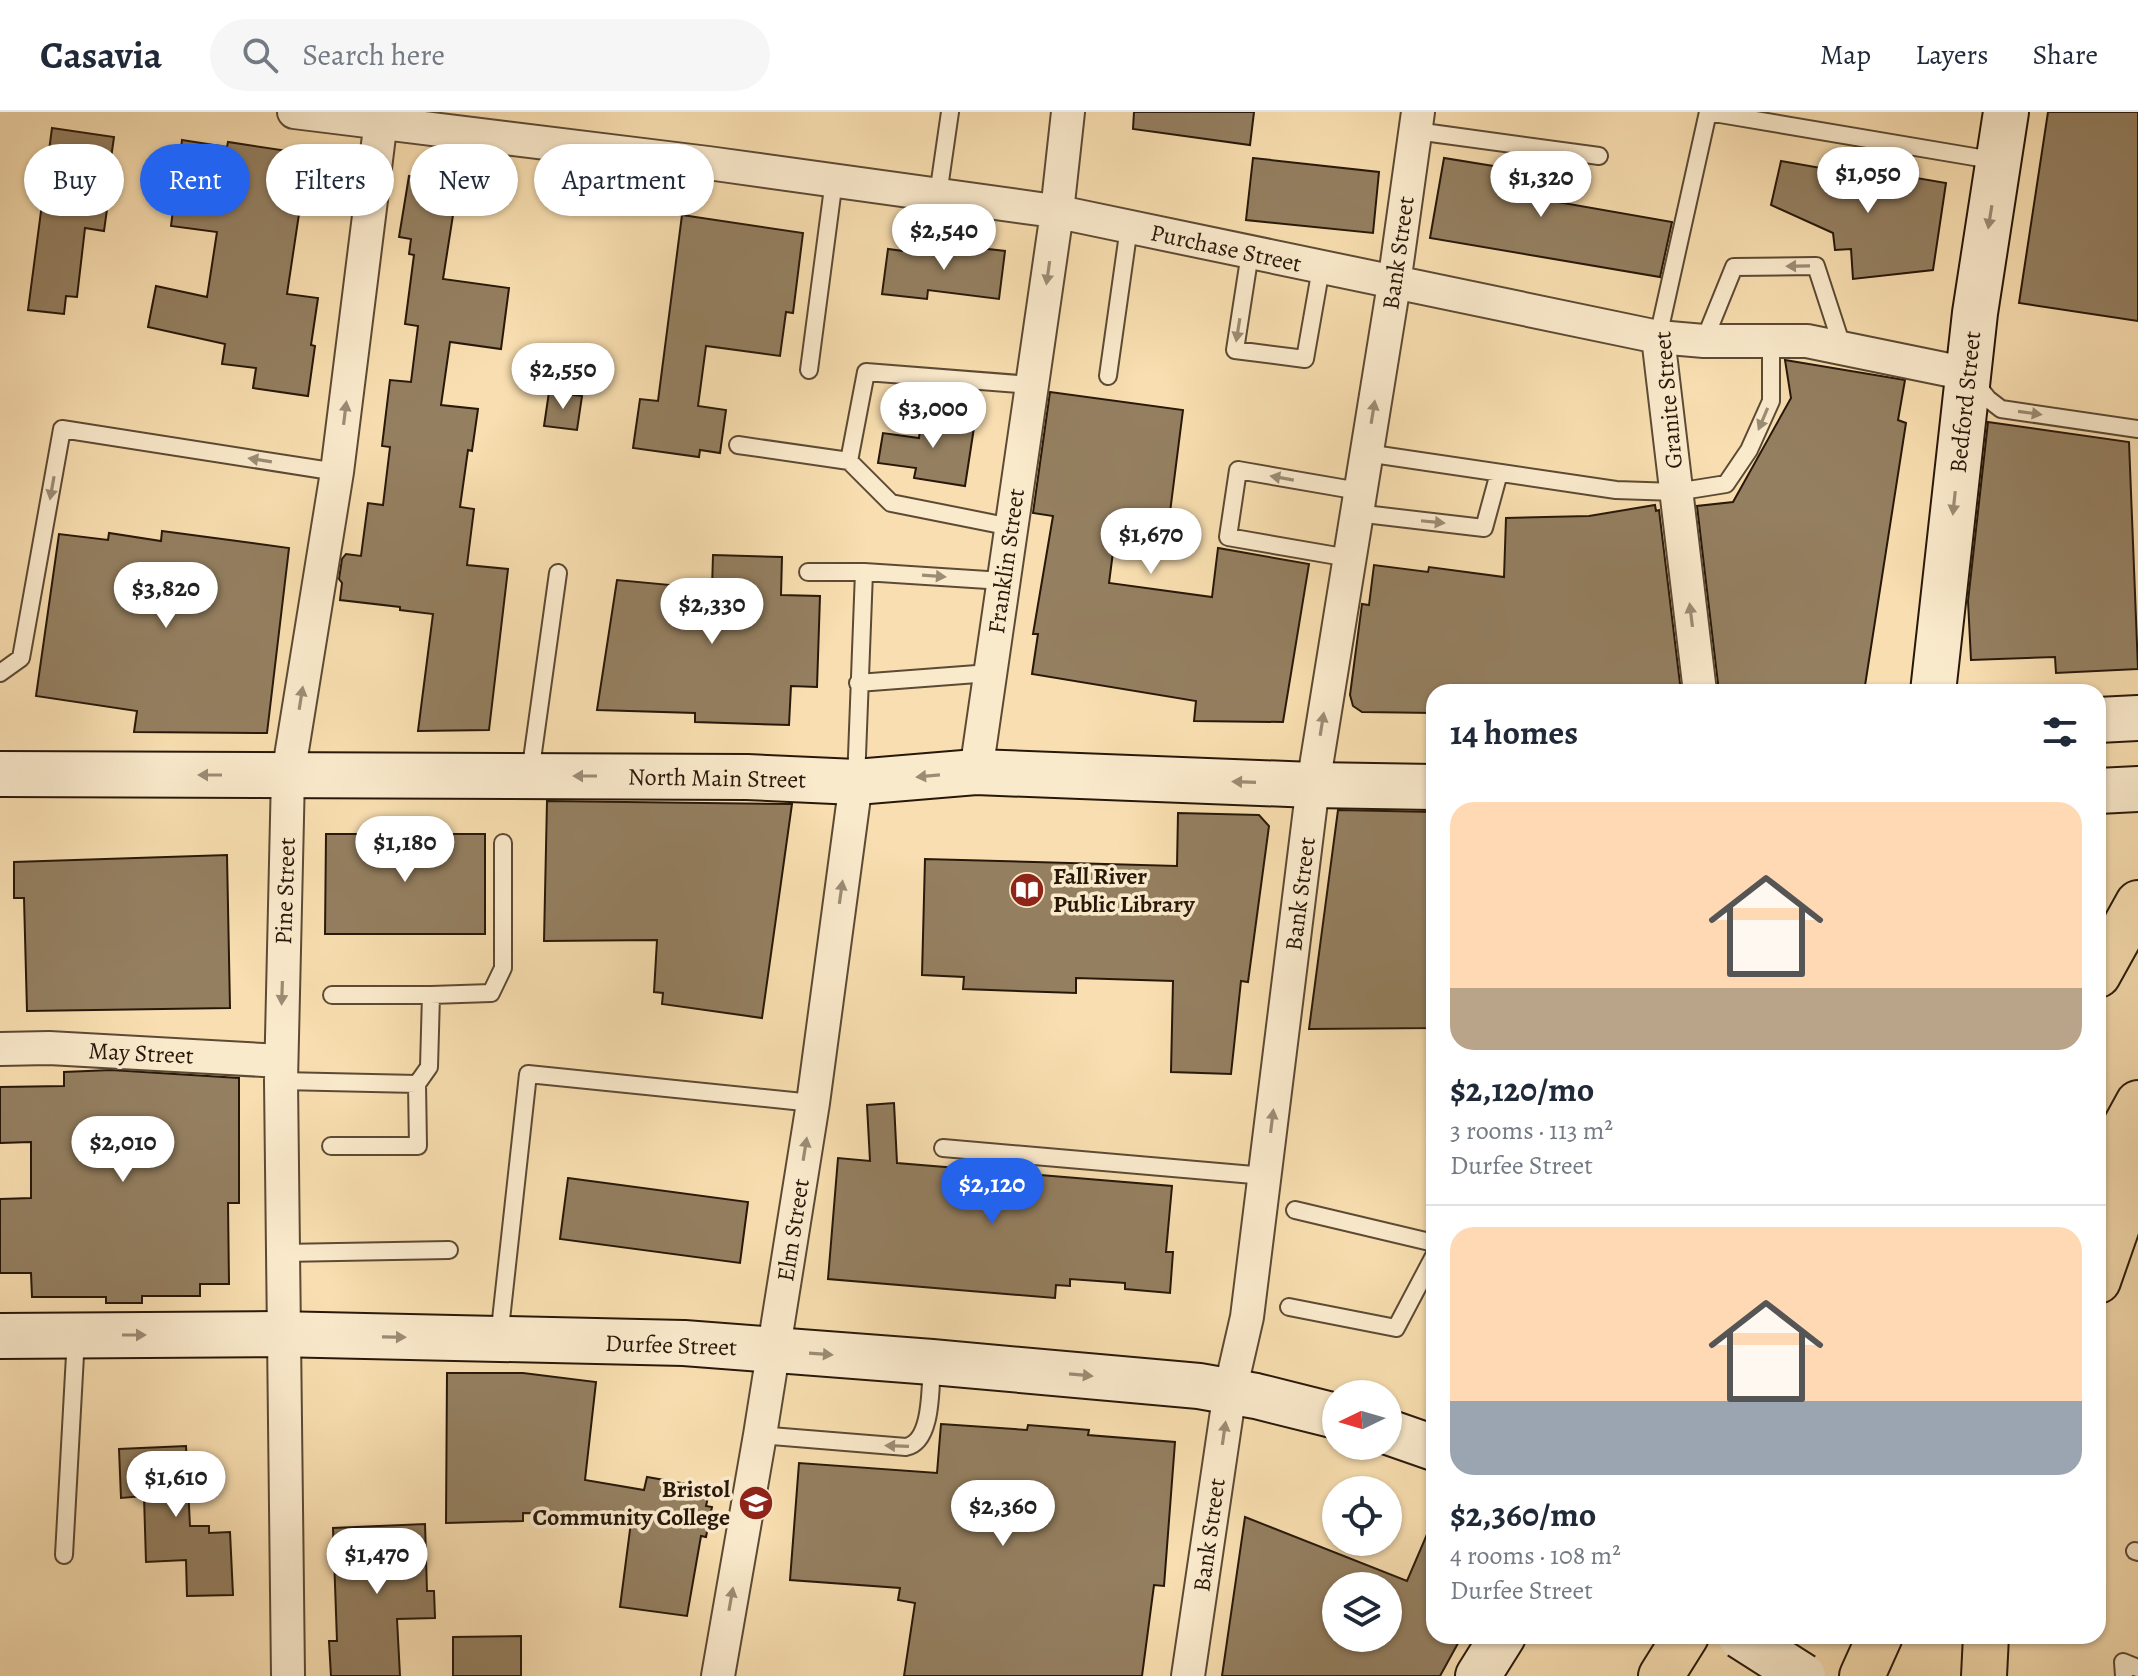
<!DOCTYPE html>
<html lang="en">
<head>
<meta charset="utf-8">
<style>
	body { margin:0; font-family:Alegreya,serif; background:#f6f6f7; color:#1f2937; height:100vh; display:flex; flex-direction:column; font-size:30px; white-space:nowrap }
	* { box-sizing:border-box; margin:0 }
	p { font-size:26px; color:#747a83 }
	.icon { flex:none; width:44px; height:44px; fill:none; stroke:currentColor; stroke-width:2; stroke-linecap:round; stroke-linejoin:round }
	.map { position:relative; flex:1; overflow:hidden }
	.details { position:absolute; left:1426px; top:572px; width:680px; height:960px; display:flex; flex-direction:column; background:#fff; border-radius:24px; box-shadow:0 2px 6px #0004 }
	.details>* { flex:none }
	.guide { position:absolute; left:24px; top:32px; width:760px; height:72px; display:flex; gap:16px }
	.needle { width:52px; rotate:265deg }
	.controls { position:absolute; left:1322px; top:1268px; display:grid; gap:16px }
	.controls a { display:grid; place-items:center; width:80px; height:80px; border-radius:50%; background:#fff; box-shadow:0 2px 6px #0004; font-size:40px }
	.price { position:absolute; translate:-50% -68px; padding:0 18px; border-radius:28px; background:#fff; color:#222; font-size:26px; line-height:52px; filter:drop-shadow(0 2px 4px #0008) }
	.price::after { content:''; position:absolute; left:50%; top:48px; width:24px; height:18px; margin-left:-12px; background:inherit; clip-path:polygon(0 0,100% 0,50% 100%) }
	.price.current { background:#2563eb; color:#fff }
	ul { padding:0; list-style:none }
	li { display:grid; align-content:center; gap:16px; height:424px; padding:0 24px }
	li+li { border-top:2px solid #e0e1e3 }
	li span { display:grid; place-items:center; height:248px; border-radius:24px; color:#555 }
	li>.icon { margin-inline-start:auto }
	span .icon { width:144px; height:144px; fill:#fffc; stroke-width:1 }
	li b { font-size:34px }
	h2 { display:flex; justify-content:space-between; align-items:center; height:96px; padding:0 24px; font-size:34px }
	.pill { padding:0 28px; border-radius:36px; background:#fff; box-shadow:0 2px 6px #0004; font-size:28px; line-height:72px }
	.pill.current { background:#2563eb; color:#fff }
	header { display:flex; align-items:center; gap:48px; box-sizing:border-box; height:112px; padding:0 40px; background:#fff; border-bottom:2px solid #e0e1e3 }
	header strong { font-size:38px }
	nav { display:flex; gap:44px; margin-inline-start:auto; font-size:28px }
	.search { width:560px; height:72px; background:#f6f6f7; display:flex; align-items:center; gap:20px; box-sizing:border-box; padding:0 28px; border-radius:44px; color:#747a83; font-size:30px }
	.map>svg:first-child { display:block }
	.building { fill:#947f60; stroke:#28180a; stroke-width:2; fill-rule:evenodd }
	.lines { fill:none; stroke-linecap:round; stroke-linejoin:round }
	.service-casing { stroke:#5c4a34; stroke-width:20 }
	.minor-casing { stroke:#5c4a34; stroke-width:36 }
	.secondary-casing { stroke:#28180a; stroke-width:48 }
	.motorway-casing { stroke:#28180a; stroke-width:48 }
	.service { stroke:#faeacc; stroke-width:16 }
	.minor { stroke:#faeacc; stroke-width:32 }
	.secondary { stroke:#faeacc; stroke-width:44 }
	.motorway { stroke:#f8deb0; stroke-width:44 }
	.secondary-bridge-casing { stroke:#28180a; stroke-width:48; stroke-linecap:butt }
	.secondary-bridge { stroke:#faeacc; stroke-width:44 }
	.oneway { fill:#9c8c75 }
	.labels { text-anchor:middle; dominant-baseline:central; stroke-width:7; stroke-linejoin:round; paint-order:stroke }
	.street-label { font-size:24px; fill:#28180a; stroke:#faeacc }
	.poi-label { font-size:24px; font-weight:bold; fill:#28180a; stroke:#faeacc; text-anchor:start }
</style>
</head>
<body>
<header>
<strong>Casavia</strong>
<div class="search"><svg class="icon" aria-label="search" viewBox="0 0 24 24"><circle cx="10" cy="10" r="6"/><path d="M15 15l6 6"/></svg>Search here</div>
<nav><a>Map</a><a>Layers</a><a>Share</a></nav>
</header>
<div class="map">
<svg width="2138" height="1564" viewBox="0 0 2138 1564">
	<rect width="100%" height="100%" fill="#f8deb0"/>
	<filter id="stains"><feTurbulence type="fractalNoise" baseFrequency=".0025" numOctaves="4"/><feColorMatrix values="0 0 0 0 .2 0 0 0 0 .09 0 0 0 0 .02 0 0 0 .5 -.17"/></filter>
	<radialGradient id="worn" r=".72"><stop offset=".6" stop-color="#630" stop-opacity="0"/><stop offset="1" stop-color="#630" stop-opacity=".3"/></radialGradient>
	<!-- building -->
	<path class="building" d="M 1134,0 L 1254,0 L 1250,33 L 1133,17 Z
		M 2048,0 L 2138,0 L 2138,209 L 2019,191 Z
		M 52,16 L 114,25 L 106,82 L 109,83 L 104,119 L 85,116 L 77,185 L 66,184 L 64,202 L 28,198 Z
		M 182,28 L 227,35 L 228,30 L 308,42 L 287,182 L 318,186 L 311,233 L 315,234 L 308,284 L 253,276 L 256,256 L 222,252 L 225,232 L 148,215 L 156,174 L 207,185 L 217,120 L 171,114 Z
		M 1515,44 L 1553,49 L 1546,88 L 1672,110 L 1660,165 L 1430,126 L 1444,46 L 1512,57 Z
		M 1253,46 L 1379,60 L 1373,121 L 1246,108 Z
		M 1781,49 L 1843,60 L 1847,54 L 1946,71 L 1933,158 L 1853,167 L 1851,137 L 1835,138 L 1833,121 L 1771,93 Z
		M 409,64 L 458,71 L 443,167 L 509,176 L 501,237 L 450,230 L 441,293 L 478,297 L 472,339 L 468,338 L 460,395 L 474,397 L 467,453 L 508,457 L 489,618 L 418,619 L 433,502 L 400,498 L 400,495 L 340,488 L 342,471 L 339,467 L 342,447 L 346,442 L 361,444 L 368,391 L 383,393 L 390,335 L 382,334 L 390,268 L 411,270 L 418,214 L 405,212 L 414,143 L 409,142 L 411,127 L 399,125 Z
		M 682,103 L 803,121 L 793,201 L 786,200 L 780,244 L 706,234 L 698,294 L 726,298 L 720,341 L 700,338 L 699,345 L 633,336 L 640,287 L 658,289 Z
		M 927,130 L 1005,139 L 999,187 L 928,178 L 927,187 L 882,182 L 888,137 L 925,142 Z
		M 1785,248 L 1905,268 L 1898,308 L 1906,311 L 1864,580 L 1719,580 L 1697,394 L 1733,390 L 1791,286 Z
		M 549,280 L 582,284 L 577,318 L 544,314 Z
		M 1050,280 L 1183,298 L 1168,416 L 1117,409 L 1109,471 L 1212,485 L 1218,436 L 1309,452 L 1283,610 L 1194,609 L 1196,589 L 1032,562 L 1038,522 L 1033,522 L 1053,404 L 1033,401 Z
		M 922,301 L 975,309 L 965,374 L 914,366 L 916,356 L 878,351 L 883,321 L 919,326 Z
		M 1988,310 L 2129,330 L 2138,557 L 2056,561 L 2055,545 L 1971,548 L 1968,489 Z
		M 1655,393 L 1656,399 L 1659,398 L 1681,580 L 1434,580 L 1434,601 L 1362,600 L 1353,594 L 1350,583 L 1362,492 L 1369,493 L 1374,453 L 1428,460 L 1429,455 L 1504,465 L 1506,406 L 1589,404 Z
		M 162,419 L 289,436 L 267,621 L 134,620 L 137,599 L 36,584 L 59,422 L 108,428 L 109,421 L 161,429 Z
		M 713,443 L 782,445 L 781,483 L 820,484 L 817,575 L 791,574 L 789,613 L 695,610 L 695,601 L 597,598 L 617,468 L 712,477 Z
		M 547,689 L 792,692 L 762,906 L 662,892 L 663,881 L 654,880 L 657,828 L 544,829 Z
		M 1338,698 L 1434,700 L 1434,916 L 1309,917 Z
		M 1178,701 L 1259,703 L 1269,714 L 1248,870 L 1241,869 L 1231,962 L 1171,960 L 1173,869 L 1076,866 L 1076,881 L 963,877 L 964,865 L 922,863 L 925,747 L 1177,754 Z
		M 326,722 L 485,722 L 485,822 L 325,822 Z
		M 227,743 L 230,896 L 27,899 L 24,786 L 14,786 L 14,750 Z
		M 111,958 L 239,966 L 239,1091 L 228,1091 L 229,1172 L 200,1172 L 200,1184 L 142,1184 L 142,1191 L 106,1191 L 106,1185 L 32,1185 L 31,1161 L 0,1161 L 0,1087 L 31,1086 L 31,1030 L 0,1031 L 0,975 L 64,974 L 64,960 Z
		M 894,991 L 897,1051 L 1172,1074 L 1166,1140 L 1173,1140 L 1170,1181 L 1125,1177 L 1125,1171 L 1070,1167 L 1070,1174 L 1056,1173 L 1055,1186 L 828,1167 L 838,1046 L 870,1049 L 867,993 Z
		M 568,1066 L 748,1090 L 740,1151 L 560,1127 Z
		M 447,1261 L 523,1261 L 596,1270 L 585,1368 L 644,1378 L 647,1365 L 710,1376 L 706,1394 L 712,1395 L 706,1425 L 701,1424 L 687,1504 L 620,1495 L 631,1410 L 624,1409 L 626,1402 L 523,1401 L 523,1409 L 446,1411 Z
		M 941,1312 L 1027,1318 L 1028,1313 L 1089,1318 L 1088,1323 L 1175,1330 L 1164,1474 L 1154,1473 L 1142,1564 L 904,1564 L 915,1491 L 898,1488 L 900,1476 L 790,1468 L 799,1351 L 937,1361 Z
		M 186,1334 L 190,1414 L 209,1414 L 209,1421 L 230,1420 L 233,1483 L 187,1484 L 186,1448 L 146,1450 L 144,1384 L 121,1386 L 119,1337 Z
		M 1245,1405 L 1407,1469 L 1434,1406 L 1434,1524 L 1462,1524 L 1440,1564 L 1222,1564 ZM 1336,1474 L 1388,1474 L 1388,1526 L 1336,1526 Z
		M 425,1412 L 427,1479 L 434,1479 L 435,1506 L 397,1507 L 400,1564 L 331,1564 L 329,1529 L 337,1529 L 333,1416 Z
		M 521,1524 L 521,1564 L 453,1564 L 453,1525 Z"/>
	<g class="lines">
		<!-- service casing -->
		<g class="service-casing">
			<path id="service" d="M 1708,0 L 1998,49
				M 1416,19 L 1599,44
				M 938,83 L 950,0
				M 1250,141 L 1235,238 L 1305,247 L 1321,156
				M 1658,225 L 1708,0
				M 1704,229 L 1734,155 L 1816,154 L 1843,237
				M 809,258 L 834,68
				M 1108,264 L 1129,115
				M 1976,272 L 1988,287 L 2001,297 L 2138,317
				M 738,333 L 849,349 L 866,260 L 1032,273
				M 1366,341 L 1616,378 L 1676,380 L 1726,372 L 1749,338 L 1771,289 L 1771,231
				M 849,349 L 891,391 L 1011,415
				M 1356,401 L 1484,416 L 1499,361
				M 1349,446 L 1228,425 L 1238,358 L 1359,379
				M 808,460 L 864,460 L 1003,469
				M 0,561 L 21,546 L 62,317 L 337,360
				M 858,571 L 990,561
				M 530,662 L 558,461
				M 856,670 L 864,460
				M 332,883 L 431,883
				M 281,969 L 417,972 L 418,1034 L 331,1034
				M 417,972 L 429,955 L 431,883 L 491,881 L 503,856 L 503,731
				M 943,1036 L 1265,1064
				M 1295,1098 L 1434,1131
				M 283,1141 L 449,1138
				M 1289,1195 L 1396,1216 L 1434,1144
				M 499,1226 L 528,962 L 813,991
				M 760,1323 L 906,1335 C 933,1330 930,1274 932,1251
				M 2135,1439 L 2138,1440
				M 64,1443 L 76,1225
				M 2124,1564 L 2123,1550 L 2138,1556"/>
		</g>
		<!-- minor casing -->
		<g class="minor-casing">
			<path id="minor" d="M 294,0 L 708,51 L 1054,99 L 1658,225 L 1704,229 L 1807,229 L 1968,262
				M 1658,225 L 1700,580
				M 976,660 L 1057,100 L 1068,0
				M 0,937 L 49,936 L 281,949
				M 288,1564 L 281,969 L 288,663 L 337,360 L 382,0
				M 718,1564 L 760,1323 L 813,991 L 856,670
				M 1188,1564 L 1230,1279 L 1247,1205 L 1313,673 L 1394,172 L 1418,0"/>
		</g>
		<!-- secondary casing -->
		<g class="secondary-casing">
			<path id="secondary" d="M 1933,580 L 1975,201 L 2006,0
				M 2098,608 L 2138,606
				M 0,662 L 747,665 L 856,670 L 976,660 L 1313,673 L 1434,675
				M 2098,679 L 2138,677
				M 0,1224 L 276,1222 L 684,1231 L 932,1250 L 1199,1274 L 1256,1284 L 1336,1304
				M 1388,1320 L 1434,1336
				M 1478,1564 L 1503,1524"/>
		</g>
		<!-- motorway casing -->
		<g class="motorway-casing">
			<path id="motorway" d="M 2098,863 L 2138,791
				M 2098,1064 L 2138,991
				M 2098,1169 L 2126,1089 L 2138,1045
				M 1661,1564 L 1686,1524
				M 1862,1564 L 1880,1524
				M 1984,1564 L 1986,1524"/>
		</g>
		<!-- service -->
		<use href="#service" class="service"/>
		<!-- minor -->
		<use href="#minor" class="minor"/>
		<!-- secondary -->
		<use href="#secondary" class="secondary"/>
		<!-- motorway -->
		<use href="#motorway" class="motorway"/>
		<!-- secondary-bridge casing -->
		<g class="secondary-bridge-casing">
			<path id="secondary-bridge" d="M 1740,1524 L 1803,1564"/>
		</g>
		<!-- secondary-bridge -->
		<use href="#secondary-bridge" class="secondary-bridge"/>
	</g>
	<!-- one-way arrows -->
	<defs><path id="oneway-solid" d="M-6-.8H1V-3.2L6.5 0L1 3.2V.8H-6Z" transform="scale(2)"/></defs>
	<g class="oneway">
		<use href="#oneway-solid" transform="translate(1990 105) rotate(99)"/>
		<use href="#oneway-solid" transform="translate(1798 154) rotate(179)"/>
		<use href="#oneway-solid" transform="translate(1048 161) rotate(98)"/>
		<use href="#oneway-solid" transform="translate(1238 218) rotate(99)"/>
		<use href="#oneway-solid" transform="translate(1373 300) rotate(-81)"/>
		<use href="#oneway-solid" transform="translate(345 301) rotate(-83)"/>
		<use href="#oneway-solid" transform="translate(2030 301) rotate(8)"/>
		<use href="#oneway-solid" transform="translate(1763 307) rotate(113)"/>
		<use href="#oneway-solid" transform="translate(260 348) rotate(-171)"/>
		<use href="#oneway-solid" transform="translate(1282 366) rotate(-170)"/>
		<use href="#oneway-solid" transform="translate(52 376) rotate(100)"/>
		<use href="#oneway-solid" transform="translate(1954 391) rotate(96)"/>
		<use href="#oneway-solid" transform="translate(1433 410) rotate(6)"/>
		<use href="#oneway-solid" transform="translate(934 464) rotate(4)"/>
		<use href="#oneway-solid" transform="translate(1691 503) rotate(-97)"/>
		<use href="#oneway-solid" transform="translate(301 586) rotate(-81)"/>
		<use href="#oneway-solid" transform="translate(1322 612) rotate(-81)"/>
		<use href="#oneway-solid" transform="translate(210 663) rotate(-180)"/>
		<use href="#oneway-solid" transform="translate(585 664) rotate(-180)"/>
		<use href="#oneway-solid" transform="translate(928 664) rotate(175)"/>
		<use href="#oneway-solid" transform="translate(1244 670) rotate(-178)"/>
		<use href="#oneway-solid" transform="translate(841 780) rotate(-82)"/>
		<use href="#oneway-solid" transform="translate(282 881) rotate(92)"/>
		<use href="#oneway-solid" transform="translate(1272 1009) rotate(-83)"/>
		<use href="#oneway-solid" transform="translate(805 1037) rotate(-81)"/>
		<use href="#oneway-solid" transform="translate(134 1223)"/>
		<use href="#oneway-solid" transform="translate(394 1225) rotate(1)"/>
		<use href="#oneway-solid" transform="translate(821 1242) rotate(4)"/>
		<use href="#oneway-solid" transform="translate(1081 1263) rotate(5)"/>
		<use href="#oneway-solid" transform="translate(1224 1321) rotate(-82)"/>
		<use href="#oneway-solid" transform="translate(897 1334) rotate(-178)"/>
		<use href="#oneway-solid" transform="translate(731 1487) rotate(-80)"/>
	</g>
	<!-- icons -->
	<defs>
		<g id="library-disc" transform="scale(1.8)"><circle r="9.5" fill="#8f2418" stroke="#faeacc"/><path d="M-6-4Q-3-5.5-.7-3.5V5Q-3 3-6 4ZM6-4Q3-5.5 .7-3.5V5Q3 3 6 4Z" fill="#fff"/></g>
		<g id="school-disc" transform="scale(1.8)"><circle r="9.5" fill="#8f2418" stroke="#faeacc"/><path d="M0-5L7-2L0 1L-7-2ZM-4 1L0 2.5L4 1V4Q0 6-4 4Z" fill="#fff"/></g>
	</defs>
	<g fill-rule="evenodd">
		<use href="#library-disc" x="1027" y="778"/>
		<use href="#school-disc" x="756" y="1391"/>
	</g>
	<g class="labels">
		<!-- street labels -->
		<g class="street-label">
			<text transform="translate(1226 136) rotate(12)">Purchase Street</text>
			<text transform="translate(1398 141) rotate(-82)">Bank Street</text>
			<text transform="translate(1668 288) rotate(-95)">Granite Street</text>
			<text transform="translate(1965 290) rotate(-84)">Bedford Street</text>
			<text transform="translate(1006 449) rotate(-82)">Franklin Street</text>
			<text transform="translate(717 666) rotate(1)">North Main Street</text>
			<text transform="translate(285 779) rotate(-88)">Pine Street</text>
			<text transform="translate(1300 782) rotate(-83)">Bank Street</text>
			<text transform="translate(141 941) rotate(3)">May Street</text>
			<text transform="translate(793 1118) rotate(-81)">Elm Street</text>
			<text transform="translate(671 1233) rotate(2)">Durfee Street</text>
			<text transform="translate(1209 1423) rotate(-82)">Bank Street</text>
		</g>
		<!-- poi labels -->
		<g class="poi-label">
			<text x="1053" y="764">Fall River<tspan x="1053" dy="28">Public Library</tspan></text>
			<text x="730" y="1377" text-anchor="end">Bristol<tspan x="730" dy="28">Community College</tspan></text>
		</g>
	</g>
	<rect width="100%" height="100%" filter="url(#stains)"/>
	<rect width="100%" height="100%" fill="url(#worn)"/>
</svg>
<div class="controls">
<a><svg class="needle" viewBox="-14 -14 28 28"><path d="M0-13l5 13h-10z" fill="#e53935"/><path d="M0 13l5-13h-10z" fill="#747a83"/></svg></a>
<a><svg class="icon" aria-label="locate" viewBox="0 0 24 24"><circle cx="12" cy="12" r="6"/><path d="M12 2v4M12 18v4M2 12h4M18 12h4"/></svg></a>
<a><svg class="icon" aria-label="layers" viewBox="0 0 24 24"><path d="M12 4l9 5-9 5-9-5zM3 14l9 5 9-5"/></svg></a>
</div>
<b class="price" style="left:1868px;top:103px">$1,050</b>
<b class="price" style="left:1541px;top:107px">$1,320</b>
<b class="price" style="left:944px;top:160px">$2,540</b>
<b class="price" style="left:563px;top:299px">$2,550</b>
<b class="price" style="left:933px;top:338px">$3,000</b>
<b class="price" style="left:1151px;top:464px">$1,670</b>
<b class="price" style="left:166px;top:518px">$3,820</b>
<b class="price" style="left:712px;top:534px">$2,330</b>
<b class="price" style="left:405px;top:772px">$1,180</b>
<b class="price" style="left:123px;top:1072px">$2,010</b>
<b class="price current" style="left:992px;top:1114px">$2,120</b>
<b class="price" style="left:176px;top:1407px">$1,610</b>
<b class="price" style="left:1003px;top:1436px">$2,360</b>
<b class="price" style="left:377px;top:1484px">$1,470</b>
<div class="guide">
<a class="pill">Buy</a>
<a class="pill current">Rent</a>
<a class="pill">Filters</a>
<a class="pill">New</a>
<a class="pill">Apartment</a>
</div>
<section class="details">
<h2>14 homes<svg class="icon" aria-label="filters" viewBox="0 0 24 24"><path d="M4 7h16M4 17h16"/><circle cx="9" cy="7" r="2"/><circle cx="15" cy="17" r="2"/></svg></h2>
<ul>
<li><span style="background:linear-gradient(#ffd9b3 75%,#b9a48a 0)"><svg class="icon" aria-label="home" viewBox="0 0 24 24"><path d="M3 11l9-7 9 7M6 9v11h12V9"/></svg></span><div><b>$2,120/mo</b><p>3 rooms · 113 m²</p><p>Durfee Street</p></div></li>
<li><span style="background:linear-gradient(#ffd9b3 70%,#9aa5b1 0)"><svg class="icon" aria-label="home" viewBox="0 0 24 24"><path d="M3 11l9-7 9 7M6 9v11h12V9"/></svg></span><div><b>$2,360/mo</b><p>4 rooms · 108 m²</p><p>Durfee Street</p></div></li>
</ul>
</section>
</div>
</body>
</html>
